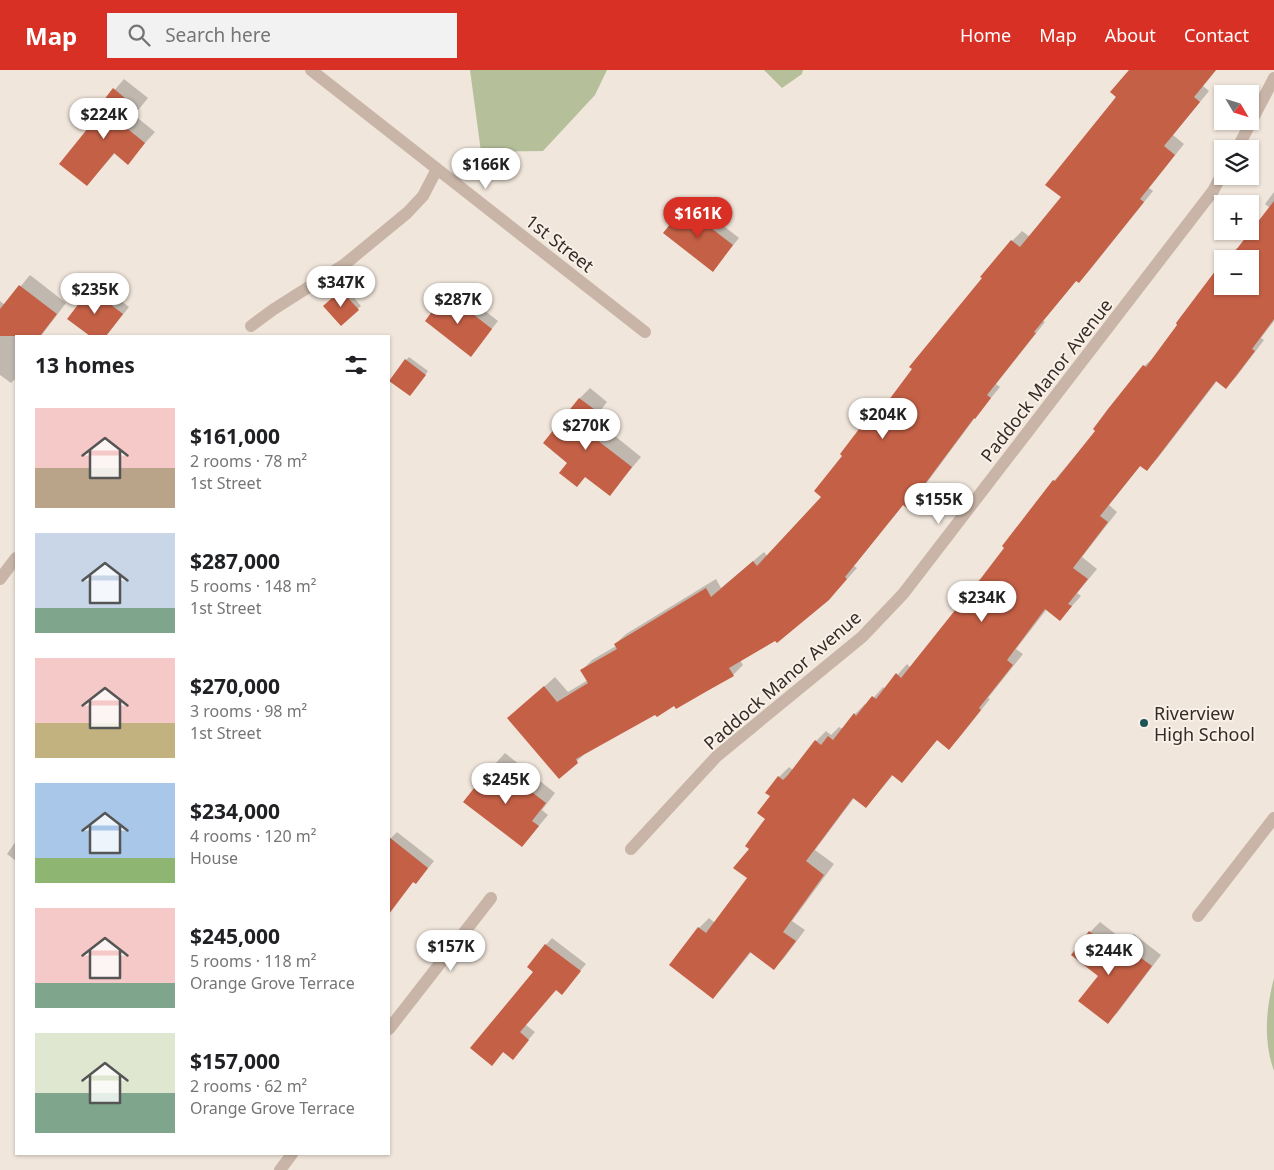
<!DOCTYPE html>
<html lang="en">
<head>
<meta charset="utf-8">
<style>
	body { margin:0; font-family:"Noto Sans",sans-serif; background:#f2f2f2; color:#202124; height:100vh; display:flex; flex-direction:column; font-size:19px; white-space:nowrap }
	* { box-sizing:border-box; margin:0 }
	p { font-size:16px; color:#757577 }
	.icon { flex:none; width:28px; height:28px; fill:none; stroke:currentColor; stroke-width:2; stroke-linecap:round; stroke-linejoin:round }
	.map { position:relative; flex:1; overflow:hidden }
	.sheet { position:absolute; left:15px; top:265px; width:375px; height:820px; display:flex; flex-direction:column; background:#fff; border-radius:0px; box-shadow:0 1px 4px #0004 }
	.sheet>* { flex:none }
	.needle { width:32px; rotate:128deg }
	.fabs { position:absolute; left:1214px; top:15px; display:grid; gap:10px }
	.fabs a { display:grid; place-items:center; width:45px; height:45px; border-radius:0px; background:#fff; box-shadow:0 1px 4px #0004; font-size:25px }
	.price { position:absolute; translate:-50% -42px; padding:0 11px; border-radius:18px; background:#fff; color:#222; font-size:16px; line-height:32px; filter:drop-shadow(0 1px 2px #0008) }
	.price::after { content:''; position:absolute; left:50%; top:30px; width:15px; height:11px; margin-left:-8px; background:inherit; clip-path:polygon(0 0,100% 0,50% 100%) }
	.price.on { background:#d93025; color:#fff }
	ul { padding:0; list-style:none }
	li { display:flex; align-items:center; gap:15px; height:125px; padding:0 20px }
	li span { display:grid; place-items:center; flex:none; width:140px; height:100px; border-radius:0px; color:#555 }
	li>.icon { margin-inline-start:auto }
	span .icon { width:60px; height:60px; fill:#fffc; stroke-width:1 }
	li b { font-size:21px }
	h2 { display:flex; justify-content:space-between; align-items:center; height:60px; padding:0 20px; font-size:21px }
	header { display:flex; align-items:center; gap:30px; box-sizing:border-box; height:70px; padding:0 25px; background:#d93025; color:#fff }
	header strong { font-size:24px }
	nav { display:flex; gap:28px; margin-inline-start:auto; font-size:18px }
	.search { width:350px; height:45px; background:#f2f2f2; display:flex; align-items:center; gap:12px; box-sizing:border-box; padding:0 18px; border-radius:0px; color:#757577; font-size:19px }
	.map>svg:first-child { display:block }
	.green { fill:#b5c09b }
	.shadow { fill:#0003 }
	.building { fill:#c46046 }
	.lines { fill:none; stroke-linecap:round; stroke-linejoin:round }
	.lane { stroke:#c9b5a7; stroke-width:12 }
	.street { stroke:#c9b5a7; stroke-width:12 }
	.poi-dot { fill:#1e5456; stroke:#f9f0e7; stroke-width:2 }
	.labels { text-anchor:middle; dominant-baseline:central; stroke-width:4; stroke-linejoin:round; paint-order:stroke }
	.street-label { font-size:18px; fill:#352b27; stroke:#f9f0e7 }
	.poi-label { font-size:18px; fill:#352b27; stroke:#f9f0e7; text-anchor:start }
</style>
</head>
<body>
<header>
<strong>Map</strong>
<div class="search"><svg class="icon" aria-label="search" viewBox="0 0 24 24"><circle cx="10" cy="10" r="6"/><path d="M15 15l6 6"/></svg>Search here</div>
<nav><a>Home</a><a>Map</a><a>About</a><a>Contact</a></nav>
</header>
<div class="map">
<svg width="1274" height="1100" viewBox="0 0 1274 1100">
	<rect width="100%" height="100%" fill="#f1e6db"/>
	<!-- green -->
	<path class="green" d="M 470,0 L 607,0 L 595,25 L 543,81 L 481,82 Z
		M 764,0 L 803,0 L 802,4 L 782,18 Z
		M 1274,908 L 1274,1001 C 1263,971 1266,938 1274,908 Z"/>
	<!-- shadow -->
	<path class="shadow" d="M 1130,0 L 1216,0 L 1203,16 L 1209,21 L 1173,65 L 1184,74 L 1149,118 L 1153,121 L 1089,201 L 1079,211 L 1077,210 L 1043,251 L 1045,252 L 996,314 L 1000,317 L 977,345 L 917,426 L 906,436 L 904,434 L 854,496 L 857,498 L 839,518 L 776,569 L 740,590 L 743,595 L 733,605 L 656,643 L 588,681 L 559,707 L 509,648 L 555,607 L 568,622 L 588,610 L 582,600 L 592,590 L 616,576 L 615,574 L 626,564 L 716,509 L 721,518 L 764,482 L 768,487 L 823,427 L 844,386 L 870,347 L 880,337 L 883,339 L 914,299 L 911,296 L 983,208 L 1012,171 L 1022,161 L 1030,167 L 1062,127 Z
		M 124,9 L 148,28 L 134,45 L 155,62 L 127,93 L 115,83 L 87,115 L 103,42 L 99,38 Z
		M 1274,122 L 1274,251 L 1261,268 L 1264,270 L 1236,307 L 1226,317 L 1217,311 L 1157,389 L 1147,399 L 1141,395 L 1109,435 L 1117,442 L 1082,487 L 1097,499 L 1077,523 L 1081,526 L 1060,549 L 1047,539 L 1016,579 L 1023,584 L 988,628 L 990,629 L 959,668 L 949,678 L 938,669 L 902,711 L 893,705 L 866,737 L 854,728 L 815,780 L 834,794 L 792,851 L 805,860 L 784,888 L 774,898 L 752,881 L 723,917 L 713,927 L 699,858 L 709,848 L 715,853 L 749,808 L 750,778 L 767,749 L 779,707 L 789,697 L 793,700 L 816,671 L 826,661 L 831,665 L 839,657 L 843,659 L 855,644 L 865,634 L 866,636 L 883,617 L 885,619 L 907,594 L 911,598 L 958,539 L 970,519 L 980,509 L 982,510 L 1054,411 L 1097,360 L 1144,296 L 1155,287 L 1222,194 L 1222,216 L 1250,216 L 1250,189 L 1226,189 L 1237,178 L 1238,179 L 1270,138 L 1265,134 Z
		M 692,131 L 739,168 L 719,193 L 685,138 Z
		M 30,205 L 66,233 L 41,266 L 16,266 L 16,308 L 11,313 L 0,305 L 0,231 L 5,235 Z
		M 98,213 L 129,237 L 106,266 L 92,266 L 69,248 Z
		M 345,217 L 361,236 L 341,254 L 325,236 Z
		M 454,217 L 498,251 L 471,285 L 426,251 Z
		M 409,287 L 428,301 L 413,322 L 406,290 Z
		M 590,318 L 607,332 L 594,349 L 641,387 L 610,424 L 586,406 L 577,416 L 569,392 L 544,373 L 580,328 Z
		M 505,683 L 555,723 L 542,740 L 548,745 L 522,776 L 465,731 L 495,694 Z
		M 397,762 L 434,791 L 422,806 L 415,813 L 414,811 L 389,842 L 389,770 Z
		M 16,771 L 16,791 L 7,784 Z
		M 1100,852 L 1126,872 L 1134,864 L 1161,885 L 1118,942 L 1108,952 L 1100,905 L 1090,862 Z
		M 552,868 L 586,894 L 562,923 L 556,919 L 526,955 L 535,962 L 519,981 L 504,981 L 492,995 L 546,875 Z"/>
	<!-- building -->
	<path class="building" d="M 1129,0 L 1216,0 L 1194,27 L 1200,32 L 1164,76 L 1175,85 L 1140,129 L 1144,132 L 1079,213 L 1076,211 L 1034,262 L 1036,263 L 987,325 L 991,328 L 975,349 L 974,348 L 907,438 L 903,435 L 845,507 L 847,509 L 829,530 L 777,573 L 775,571 L 729,598 L 734,606 L 709,620 L 676,639 L 674,636 L 657,647 L 655,645 L 576,689 L 578,693 L 559,709 L 507,648 L 544,616 L 557,632 L 588,613 L 580,600 L 617,579 L 614,574 L 706,518 L 711,527 L 753,491 L 757,496 L 821,427 L 814,421 L 842,386 L 840,384 L 869,346 L 874,350 L 912,299 L 909,297 L 982,208 L 980,207 L 1011,170 L 1020,177 L 1061,127 L 1045,115 L 1116,27 L 1110,22 Z
		M 113,18 L 138,39 L 124,56 L 145,73 L 128,95 L 114,83 L 87,116 L 59,94 L 101,42 L 97,39 Z
		M 1274,131 L 1274,249 L 1252,279 L 1255,281 L 1226,319 L 1216,311 L 1147,401 L 1140,396 L 1100,446 L 1108,452 L 1073,498 L 1088,509 L 1068,534 L 1072,536 L 1060,551 L 1045,539 L 1007,590 L 1013,595 L 979,638 L 981,640 L 949,680 L 937,670 L 902,713 L 892,705 L 866,738 L 853,728 L 844,740 L 806,791 L 824,805 L 783,862 L 796,871 L 774,900 L 750,882 L 713,929 L 669,895 L 698,857 L 706,863 L 747,808 L 733,798 L 749,779 L 745,776 L 765,749 L 757,743 L 770,726 L 765,723 L 778,706 L 783,710 L 788,705 L 815,670 L 821,675 L 828,666 L 833,670 L 854,643 L 856,646 L 872,626 L 876,629 L 896,603 L 901,608 L 956,539 L 954,537 L 969,518 L 972,520 L 1004,478 L 1002,476 L 1053,410 L 1055,411 L 1095,361 L 1093,359 L 1108,339 L 1143,295 L 1146,297 L 1177,255 L 1176,253 L 1222,192 L 1222,216 L 1250,216 L 1250,189 L 1229,189 Z
		M 684,137 L 733,175 L 713,202 L 663,163 Z
		M 19,215 L 57,244 L 40,266 L 0,266 L 0,239 Z
		M 90,219 L 123,244 L 106,266 L 90,266 L 67,249 Z
		M 341,220 L 359,240 L 341,256 L 323,236 Z
		M 446,223 L 492,259 L 471,287 L 425,251 Z
		M 405,289 L 426,305 L 410,326 L 389,311 Z
		M 579,328 L 598,342 L 584,360 L 632,397 L 610,426 L 585,407 L 577,417 L 559,403 L 567,393 L 543,373 Z
		M 494,693 L 546,733 L 532,751 L 539,756 L 522,777 L 463,732 Z
		M 389,767 L 428,798 L 416,814 L 413,812 L 389,844 Z
		M 1089,861 L 1116,882 L 1122,874 L 1152,896 L 1108,954 L 1078,931 L 1098,906 L 1071,885 Z
		M 545,874 L 581,901 L 562,925 L 556,920 L 520,962 L 529,970 L 513,990 L 503,982 L 492,996 L 470,978 L 533,902 L 527,897 Z"/>
	<g class="lines">
		<!-- lane -->
		<path class="lane" d="M 251,256 L 274,239 L 345,194 L 407,143 L 423,126 L 437,99
			M 1198,846 L 1274,748"/>
		<!-- street -->
		<path class="street" d="M 311,0 L 645,262
			M 1237,79 L 1274,8
			M 0,509 L 16,488
			M 631,779 L 717,686 L 862,567 L 903,524 L 1213,121 L 1222,104
			M 389,959 L 491,828
			M 280,1100 L 292,1084"/>
	</g>
	<!-- markers -->
	<circle class="poi-dot" cx="1144" cy="653" r="5"/>
	<g class="labels">
		<!-- street labels -->
		<g class="street-label">
			<text transform="translate(560 173) rotate(38)">1st Street</text>
			<text transform="translate(1046 310) rotate(-52)">Paddock Manor Avenue</text>
			<text transform="translate(782 610) rotate(-41)">Paddock Manor Avenue</text>
		</g>
		<!-- poi labels -->
		<g class="poi-label">
			<text x="1154" y="643">Riverview<tspan x="1154" dy="21">High School</tspan></text>
		</g>
	</g>
</svg>
<div class="fabs">
<a><svg class="needle" viewBox="-14 -14 28 28"><path d="M0-13l5 13h-10z" fill="#e53935"/><path d="M0 13l5-13h-10z" fill="#757577"/></svg></a>
<a><svg class="icon" aria-label="layers" viewBox="0 0 24 24"><path d="M12 4l9 5-9 5-9-5zM3 14l9 5 9-5"/></svg></a>
<a>+</a>
<a>−</a>
</div>
<b class="price" style="left:104px;top:70px">$224K</b>
<b class="price" style="left:486px;top:120px">$166K</b>
<b class="price on" style="left:698px;top:169px">$161K</b>
<b class="price" style="left:341px;top:238px">$347K</b>
<b class="price" style="left:95px;top:245px">$235K</b>
<b class="price" style="left:458px;top:255px">$287K</b>
<b class="price" style="left:883px;top:370px">$204K</b>
<b class="price" style="left:586px;top:381px">$270K</b>
<b class="price" style="left:939px;top:455px">$155K</b>
<b class="price" style="left:982px;top:553px">$234K</b>
<b class="price" style="left:506px;top:735px">$245K</b>
<b class="price" style="left:451px;top:902px">$157K</b>
<b class="price" style="left:1109px;top:906px">$244K</b>
<section class="sheet">
<h2>13 homes<svg class="icon" aria-label="filters" viewBox="0 0 24 24"><path d="M4 7h16M4 17h16"/><circle cx="9" cy="7" r="2"/><circle cx="15" cy="17" r="2"/></svg></h2>
<ul>
<li><span style="background:linear-gradient(#f6c9c9 60%,#b9a48a 0)"><svg class="icon" aria-label="home" viewBox="0 0 24 24"><path d="M3 11l9-7 9 7M6 9v11h12V9"/></svg></span><div><b>$161,000</b><p>2 rooms · 78 m²</p><p>1st Street</p></div></li>
<li><span style="background:linear-gradient(#c9d6e8 75%,#7fa58c 0)"><svg class="icon" aria-label="home" viewBox="0 0 24 24"><path d="M3 11l9-7 9 7M6 9v11h12V9"/></svg></span><div><b>$287,000</b><p>5 rooms · 148 m²</p><p>1st Street</p></div></li>
<li><span style="background:linear-gradient(#f6c9c9 65%,#c2b280 0)"><svg class="icon" aria-label="home" viewBox="0 0 24 24"><path d="M3 11l9-7 9 7M6 9v11h12V9"/></svg></span><div><b>$270,000</b><p>3 rooms · 98 m²</p><p>1st Street</p></div></li>
<li><span style="background:linear-gradient(#a9c7e8 75%,#8fb573 0)"><svg class="icon" aria-label="home" viewBox="0 0 24 24"><path d="M3 11l9-7 9 7M6 9v11h12V9"/></svg></span><div><b>$234,000</b><p>4 rooms · 120 m²</p><p>House</p></div></li>
<li><span style="background:linear-gradient(#f6c9c9 75%,#7fa58c 0)"><svg class="icon" aria-label="home" viewBox="0 0 24 24"><path d="M3 11l9-7 9 7M6 9v11h12V9"/></svg></span><div><b>$245,000</b><p>5 rooms · 118 m²</p><p>Orange Grove Terrace</p></div></li>
<li><span style="background:linear-gradient(#dfe7d0 60%,#7fa58c 0)"><svg class="icon" aria-label="home" viewBox="0 0 24 24"><path d="M3 11l9-7 9 7M6 9v11h12V9"/></svg></span><div><b>$157,000</b><p>2 rooms · 62 m²</p><p>Orange Grove Terrace</p></div></li>
</ul>
</section>
</div>
</body>
</html>
